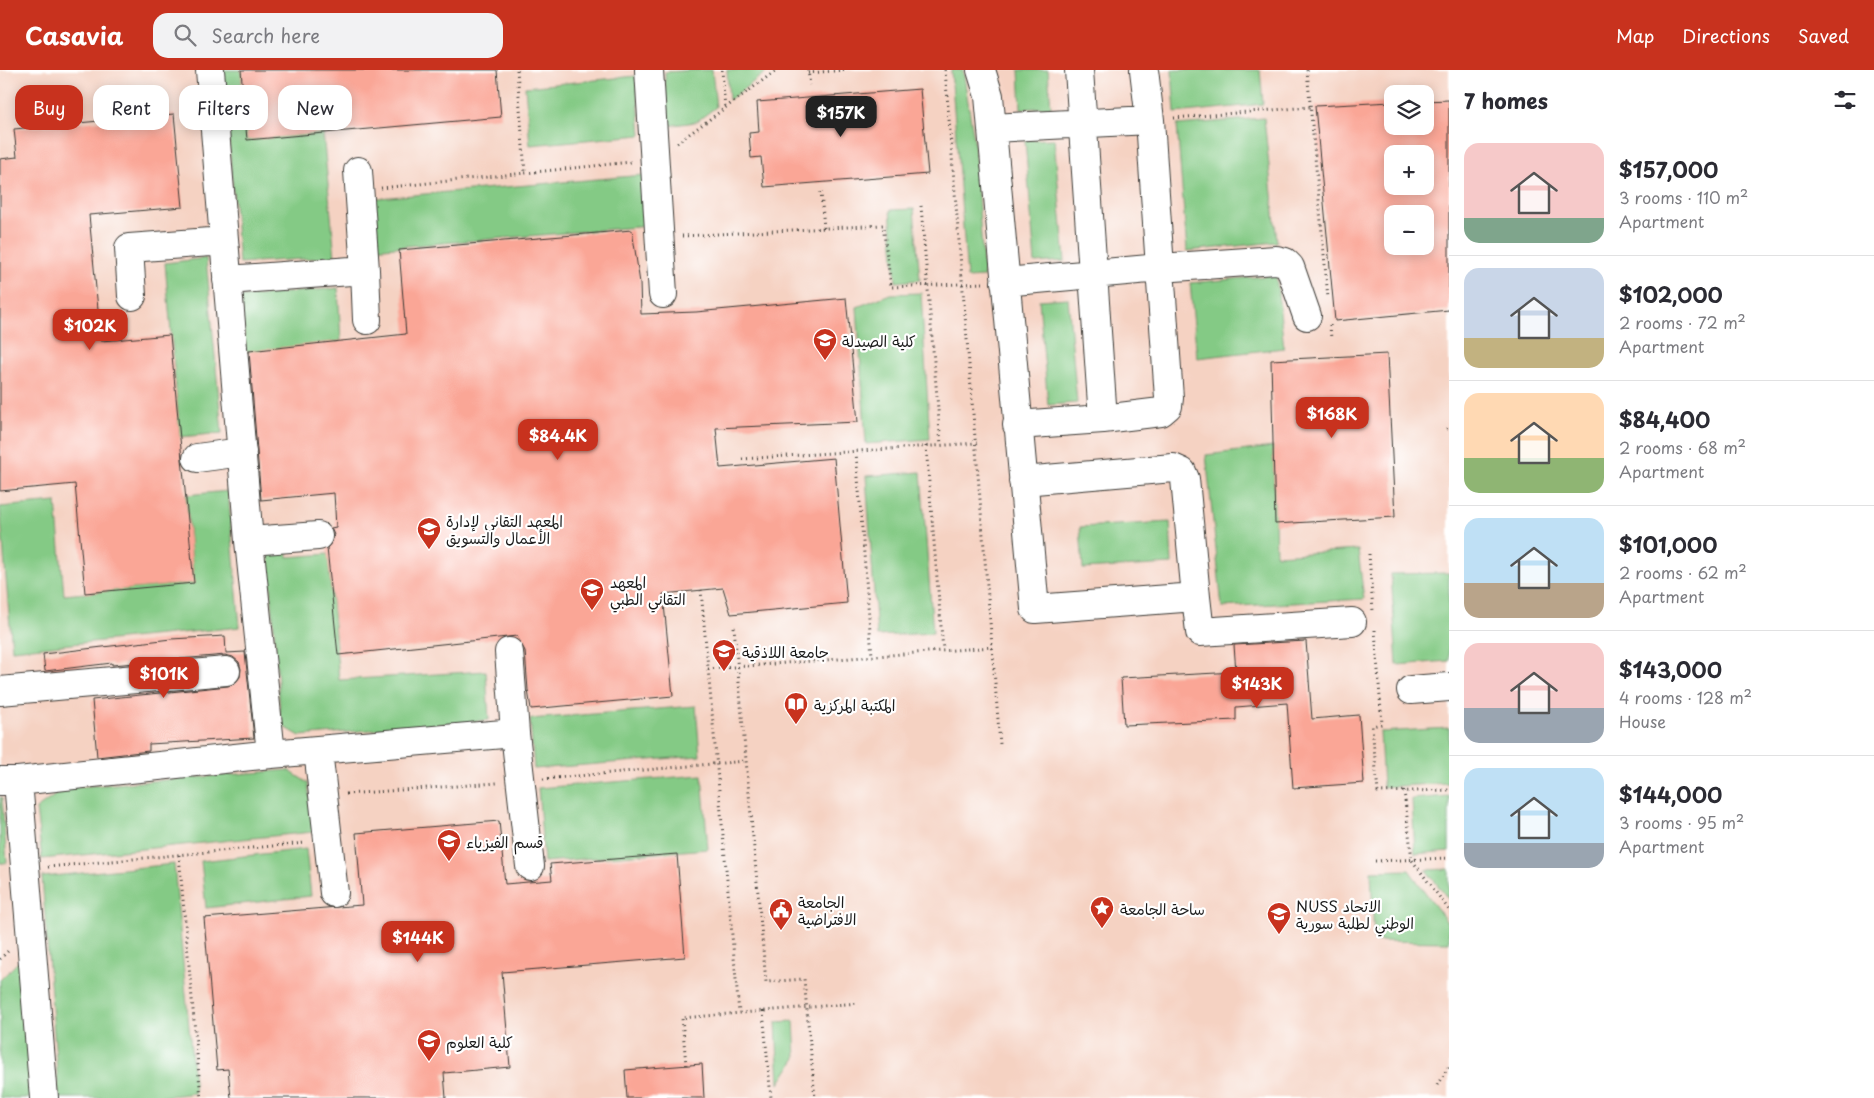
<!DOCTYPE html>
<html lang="en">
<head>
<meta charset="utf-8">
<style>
	body { margin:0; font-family:"Playpen Sans","Playpen Sans Arabic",sans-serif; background:#f2f2f3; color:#2b2b33; height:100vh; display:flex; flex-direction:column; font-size:19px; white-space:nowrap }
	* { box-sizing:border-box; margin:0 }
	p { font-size:16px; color:#7c7c81 }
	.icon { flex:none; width:28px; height:28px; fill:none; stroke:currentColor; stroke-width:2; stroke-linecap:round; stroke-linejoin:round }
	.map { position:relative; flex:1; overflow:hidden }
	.side { display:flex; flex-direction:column; background:#fff; width:425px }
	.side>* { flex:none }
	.guide { position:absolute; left:15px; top:15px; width:475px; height:45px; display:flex; gap:10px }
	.buttons { position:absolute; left:1384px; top:15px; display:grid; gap:10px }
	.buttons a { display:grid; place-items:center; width:50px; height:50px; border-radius:10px; background:#fff; box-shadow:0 2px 12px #0003; font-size:25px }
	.price { position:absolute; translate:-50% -42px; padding:0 11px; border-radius:10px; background:#c8321e; color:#fff; font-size:16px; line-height:32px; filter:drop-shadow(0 1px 2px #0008) }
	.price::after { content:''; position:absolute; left:50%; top:30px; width:15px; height:11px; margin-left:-8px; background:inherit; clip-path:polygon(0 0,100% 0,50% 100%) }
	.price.current { background:#222; color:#fff }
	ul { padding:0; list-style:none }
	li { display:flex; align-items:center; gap:15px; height:125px; padding:0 15px }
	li+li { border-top:1px solid #e1e1e2 }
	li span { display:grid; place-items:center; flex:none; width:140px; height:100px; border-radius:15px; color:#555 }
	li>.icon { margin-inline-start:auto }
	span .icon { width:60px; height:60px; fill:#fffc; stroke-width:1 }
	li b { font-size:21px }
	h2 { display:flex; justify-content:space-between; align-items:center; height:60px; padding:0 15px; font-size:21px }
	.pill { padding:0 18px; border-radius:15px; background:#fff; box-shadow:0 2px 12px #0003; font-size:18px; line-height:45px }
	.pill.current { background:#c8321e; color:#fff }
	header { display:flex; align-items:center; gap:30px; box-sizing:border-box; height:70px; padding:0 25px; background:#c8321e; color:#fff }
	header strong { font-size:24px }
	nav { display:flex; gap:28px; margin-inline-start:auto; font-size:18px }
	.search { width:350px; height:45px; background:#f2f2f3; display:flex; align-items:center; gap:12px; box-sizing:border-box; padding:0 18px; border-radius:15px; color:#7c7c81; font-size:19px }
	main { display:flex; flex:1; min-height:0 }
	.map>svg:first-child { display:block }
	.built { fill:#f5d2c2; fill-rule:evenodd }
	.green { fill:#84ca85; stroke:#507350 }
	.building { fill:#faa696; fill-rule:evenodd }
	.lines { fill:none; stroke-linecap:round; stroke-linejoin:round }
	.minor-casing { stroke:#3b3934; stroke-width:30 }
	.path { stroke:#3b3934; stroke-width:3; stroke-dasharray:1 4; stroke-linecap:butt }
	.minor { stroke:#fff; stroke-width:28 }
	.labels { text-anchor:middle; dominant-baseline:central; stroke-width:4.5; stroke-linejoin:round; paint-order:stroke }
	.poi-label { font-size:15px; fill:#1c1c1c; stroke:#fff; text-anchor:start }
</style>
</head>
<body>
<header>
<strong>Casavia</strong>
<div class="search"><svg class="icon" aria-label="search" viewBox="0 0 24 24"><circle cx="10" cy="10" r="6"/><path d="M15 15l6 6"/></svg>Search here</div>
<nav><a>Map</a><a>Directions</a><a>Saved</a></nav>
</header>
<main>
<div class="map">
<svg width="1449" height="1028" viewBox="0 0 1449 1028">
	<rect width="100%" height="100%" fill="#fff"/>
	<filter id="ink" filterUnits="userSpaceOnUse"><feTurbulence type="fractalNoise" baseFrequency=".02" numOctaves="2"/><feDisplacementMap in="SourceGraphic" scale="10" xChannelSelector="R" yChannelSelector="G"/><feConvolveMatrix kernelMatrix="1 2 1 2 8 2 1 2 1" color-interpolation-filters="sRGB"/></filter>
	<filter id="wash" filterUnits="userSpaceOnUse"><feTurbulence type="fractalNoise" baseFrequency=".0096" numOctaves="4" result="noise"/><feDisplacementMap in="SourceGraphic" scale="20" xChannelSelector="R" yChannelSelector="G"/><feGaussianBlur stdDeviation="1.12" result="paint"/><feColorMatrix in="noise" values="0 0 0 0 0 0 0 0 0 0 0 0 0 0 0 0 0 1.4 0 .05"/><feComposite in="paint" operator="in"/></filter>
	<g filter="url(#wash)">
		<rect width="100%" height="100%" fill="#ebddb9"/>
		<!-- built -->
		<path class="built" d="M 0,0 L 1449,0 L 1449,1028 L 0,1028 ZM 1392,24 L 1425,24 L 1425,56 L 1392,56 ZM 1392,84 L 1425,84 L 1425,116 L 1392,116 ZM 1392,144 L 1425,144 L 1425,176 L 1392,176 Z"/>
		<!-- green -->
		<path class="green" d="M 223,0 L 241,0 L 247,70 L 323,63 L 335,187 L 239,193 Z
			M 698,0 L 712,0 L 716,37 L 696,52 L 666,56 L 665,2 Z
			M 727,0 L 769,0 L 729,30 Z
			M 951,0 L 963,0 L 974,70 L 984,207 L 967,208 Z
			M 1019,0 L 1048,0 L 1051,37 L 1021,39 Z
			M 1172,0 L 1260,0 L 1263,34 L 1175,43 Z
			M 636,6 L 641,65 L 530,75 L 525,17 Z
			M 1264,48 L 1277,172 L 1187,181 L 1177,55 Z
			M 1054,69 L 1065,191 L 1035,193 L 1025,70 Z
			M 644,105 L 649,156 L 371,179 L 367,129 Z
			M 914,139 L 920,210 L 896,212 L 890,140 Z
			M 206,188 L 222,363 L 180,367 L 165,193 Z
			M 1276,205 L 1284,278 L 1197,288 L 1190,213 Z
			M 338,218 L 341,271 L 246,282 L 241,227 Z
			M 921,223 L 930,369 L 866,374 L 857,237 L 890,224 Z
			M 1068,228 L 1077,333 L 1048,335 L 1039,230 Z
			M 1273,377 L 1276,485 L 1358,480 L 1364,529 L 1222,537 L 1206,385 Z
			M 921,402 L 933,563 L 877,566 L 866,406 Z
			M 228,421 L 240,557 L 12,580 L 0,437 L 56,432 L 64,525 L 194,513 L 186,425 Z
			M 1170,452 L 1172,494 L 1083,499 L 1080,457 Z
			M 287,475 L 288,487 L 328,484 L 339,610 L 486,601 L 489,650 L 300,666 L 281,655 L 268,476 Z
			M 1449,503 L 1449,591 L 1397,595 L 1391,504 Z
			M 696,636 L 700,686 L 534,699 L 530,649 Z
			M 1449,658 L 1449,713 L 1383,717 L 1380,662 Z
			M 288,700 L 308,713 L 313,762 L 42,789 L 36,739 L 65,718 Z
			M 702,705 L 708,779 L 544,792 L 538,718 Z
			M 1449,726 L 1449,781 L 1415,784 L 1412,729 Z
			M 0,727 L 2,727 L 7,793 L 0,793 Z
			M 306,779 L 311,826 L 206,838 L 201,791 Z
			M 174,794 L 195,1023 L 153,1028 L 59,1028 L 42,807 Z
			M 1449,799 L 1449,830 L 1426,800 Z
			M 1409,800 L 1449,855 L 1449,872 L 1374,871 L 1371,801 Z
			M 23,887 L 32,1028 L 0,1028 L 0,910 Z
			M 794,951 L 796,988 L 779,1014 L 776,952 Z"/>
		<g id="blocks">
			<!-- building -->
			<path class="building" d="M 241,0 L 497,0 L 501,47 L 247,70 Z
				M 920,19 L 928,104 L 764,117 L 761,87 L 751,88 L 749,63 L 759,62 L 757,32 Z
				M 1449,30 L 1449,240 L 1335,251 L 1315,36 L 1392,32 L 1392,56 L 1425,56 L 1425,31 ZM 1392,84 L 1425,84 L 1425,116 L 1392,116 ZM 1392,144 L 1425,144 L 1425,176 L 1392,176 Z
				M 174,44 L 183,137 L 89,145 L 101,271 L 170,265 L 194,513 L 85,523 L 75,414 L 0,421 L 0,89 L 17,87 L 14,59 Z
				M 632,160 L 640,213 L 641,244 L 696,242 L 846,228 L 858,352 L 716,358 L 720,398 L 834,388 L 847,533 L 731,544 L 723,518 L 663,524 L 673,626 L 531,639 L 528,620 L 525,581 L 517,566 L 338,585 L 327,478 L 332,472 L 334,465 L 331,458 L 336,457 L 334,423 L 261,430 L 249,281 L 406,264 L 399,180 Z
				M 1387,284 L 1395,447 L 1275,454 L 1271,290 Z
				M 225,566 L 226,583 L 245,582 L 254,668 L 149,674 L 149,681 L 97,687 L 92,630 L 228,616 L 235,613 L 240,607 L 241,599 L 239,592 L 233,587 L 225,585 L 112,595 L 112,593 L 45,601 L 43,584 L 171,569 Z
				M 1306,571 L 1312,649 L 1359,645 L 1364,713 L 1293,718 L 1287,633 L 1236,637 L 1236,650 L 1124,655 L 1121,608 L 1236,602 L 1234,575 Z
				M 499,751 L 505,814 L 552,810 L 550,794 L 677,784 L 685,887 L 502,902 L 510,997 L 444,1003 L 446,1028 L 231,1028 L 228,999 L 217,1000 L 204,848 L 362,835 L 356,763 Z
				M 702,994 L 704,1028 L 627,1028 L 625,1000 Z"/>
		</g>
	</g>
	<g filter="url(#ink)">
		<use href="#blocks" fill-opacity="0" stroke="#3b3934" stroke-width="1"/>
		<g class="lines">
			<!-- minor casing -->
			<g class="minor-casing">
				<path id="minor" d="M 649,0 L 663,224
					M 981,0 L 989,26 L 1035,539 L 1196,527 L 1200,562 L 1352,552
					M 1079,0 L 1103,349
					M 1144,0 L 1150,50
					M 992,58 L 1150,50 L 1160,198 L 1276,190 L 1285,192 L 1290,197 L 1307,246
					M 358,101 L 365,200
					M 227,210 L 365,200 L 367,250
					M 1005,212 L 1160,198 L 1169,328 L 1168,336 L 1161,342 L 1103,349 L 1017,355
					M 132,226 L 129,178 L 224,171
					M 197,388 L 242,382
					M 1023,411 L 1173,398 L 1182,402 L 1185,409 L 1196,527
					M 249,471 L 318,466
					M 1411,620 L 1449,617
					M 0,621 L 226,601
					M 515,663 L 530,796
					M 318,680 L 334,823
					M 271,684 L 515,663 L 509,582
					M 0,711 L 18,711 L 271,684 L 249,471 L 210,0
					M 18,711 L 44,1028"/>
			</g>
			<!-- path -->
			<path class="path" d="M 517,0 L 525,102
				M 722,0 L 725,38
				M 808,0 L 810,15
				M 945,0 L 1000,674
				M 1307,0 L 1328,228
				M 808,3 L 846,0
				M 1174,48 L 1310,37
				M 677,73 L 777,0
				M 381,118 L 631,92
				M 821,122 L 824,158
				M 921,136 L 941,375
				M 682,166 L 883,155 L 891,217 L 983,213
				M 1330,255 L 1331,269
				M 1446,359 L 1449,358
				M 926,376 L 943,580
				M 856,382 L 872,586
				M 742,389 L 977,373
				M 1369,484 L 1373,541
				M 701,520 L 739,943
				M 734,557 L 766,912 L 804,909 L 815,1028
				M 1375,560 L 1382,654 L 1372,656 L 1378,722 L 1449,720
				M 708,599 L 993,577
				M 543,709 L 746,691
				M 1404,721 L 1412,790 L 1449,840
				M 346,724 L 497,713
				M 179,785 L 201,1028
				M 1375,791 L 1449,788
				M 48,797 L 305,773
				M 0,889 L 8,881
				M 763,941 L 771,1028
				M 686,995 L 682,948 L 858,933
				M 1437,1015 L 1449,996"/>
			<!-- minor -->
			<use href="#minor" class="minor"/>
		</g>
	</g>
	<!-- icons -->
	<defs>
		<g id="university-pin" transform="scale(1.25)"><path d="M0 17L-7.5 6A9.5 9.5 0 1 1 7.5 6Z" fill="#c8321e" stroke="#fff"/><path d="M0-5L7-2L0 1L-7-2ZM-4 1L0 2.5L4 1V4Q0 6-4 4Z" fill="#fff"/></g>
		<g id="library-pin" transform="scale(1.25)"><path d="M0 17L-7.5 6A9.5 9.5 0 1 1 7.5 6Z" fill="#c8321e" stroke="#fff"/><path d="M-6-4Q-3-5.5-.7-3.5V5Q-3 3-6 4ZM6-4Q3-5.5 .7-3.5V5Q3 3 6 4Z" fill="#fff"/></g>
		<g id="sight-pin" transform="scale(1.25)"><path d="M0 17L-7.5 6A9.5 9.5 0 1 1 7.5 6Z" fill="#c8321e" stroke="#fff"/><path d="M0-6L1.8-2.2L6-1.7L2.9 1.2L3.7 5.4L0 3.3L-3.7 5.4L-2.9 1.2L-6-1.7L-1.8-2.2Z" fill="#fff"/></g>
		<g id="civic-pin" transform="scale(1.25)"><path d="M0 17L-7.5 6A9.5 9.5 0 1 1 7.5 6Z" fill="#c8321e" stroke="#fff"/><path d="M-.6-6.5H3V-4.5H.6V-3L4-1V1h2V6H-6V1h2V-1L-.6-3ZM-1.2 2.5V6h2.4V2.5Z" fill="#fff"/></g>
	</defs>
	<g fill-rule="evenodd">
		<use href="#university-pin" x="825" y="270"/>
		<use href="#university-pin" x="429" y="459"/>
		<use href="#university-pin" x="592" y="520"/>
		<use href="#university-pin" x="724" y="581"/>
		<use href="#library-pin" x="796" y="634"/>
		<use href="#university-pin" x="449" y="771"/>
		<use href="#sight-pin" x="1102" y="838"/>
		<use href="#civic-pin" x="781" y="840"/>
		<use href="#university-pin" x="1279" y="844"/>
		<use href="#university-pin" x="429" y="971"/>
	</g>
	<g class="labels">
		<!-- poi labels -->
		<g class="poi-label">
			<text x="842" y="270">كلية الصيدلة</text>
			<text x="446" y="450">المعهد التقاني لإدارة<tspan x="446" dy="17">الأعمال والتسويق</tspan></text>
			<text x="610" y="511">المعهد<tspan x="610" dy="17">التقاني الطبي</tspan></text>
			<text x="742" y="581">جامعة اللاذقية</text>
			<text x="814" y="634">المكتبة المركزية</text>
			<text x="466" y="771">قسم الفيزياء</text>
			<text x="798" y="831">الجامعة<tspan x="798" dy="17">الافتراضية</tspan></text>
			<text x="1296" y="835">NUSS الاتحاد<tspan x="1296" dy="17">الوطني لطلبة سورية</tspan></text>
			<text x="1120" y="838">ساحة الجامعة</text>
			<text x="446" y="971">كلية العلوم</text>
		</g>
	</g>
</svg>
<div class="buttons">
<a><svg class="icon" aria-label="layers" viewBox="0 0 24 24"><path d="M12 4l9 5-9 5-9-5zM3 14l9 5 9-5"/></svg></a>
<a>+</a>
<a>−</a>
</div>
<b class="price current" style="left:841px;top:68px">$157K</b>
<b class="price" style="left:90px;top:281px">$102K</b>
<b class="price" style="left:1332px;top:369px">$168K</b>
<b class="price" style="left:558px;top:391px">$84.4K</b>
<b class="price" style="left:164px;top:629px">$101K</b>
<b class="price" style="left:1257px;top:639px">$143K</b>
<b class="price" style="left:418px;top:893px">$144K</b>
<div class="guide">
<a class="pill current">Buy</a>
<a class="pill">Rent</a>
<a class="pill">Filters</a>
<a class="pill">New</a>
</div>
</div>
<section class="side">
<h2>7 homes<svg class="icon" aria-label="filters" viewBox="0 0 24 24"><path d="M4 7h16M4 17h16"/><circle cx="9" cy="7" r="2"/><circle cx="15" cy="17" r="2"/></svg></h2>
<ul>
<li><span style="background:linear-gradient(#f6c9c9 75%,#7fa58c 0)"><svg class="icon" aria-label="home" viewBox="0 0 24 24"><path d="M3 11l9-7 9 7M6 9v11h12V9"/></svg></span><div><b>$157,000</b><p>3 rooms · 110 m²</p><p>Apartment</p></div></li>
<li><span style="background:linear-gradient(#c9d6e8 70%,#c2b280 0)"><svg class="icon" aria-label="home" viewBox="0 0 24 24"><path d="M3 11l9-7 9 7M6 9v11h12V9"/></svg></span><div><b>$102,000</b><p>2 rooms · 72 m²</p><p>Apartment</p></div></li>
<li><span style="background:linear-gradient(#ffd9b3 65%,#8fb573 0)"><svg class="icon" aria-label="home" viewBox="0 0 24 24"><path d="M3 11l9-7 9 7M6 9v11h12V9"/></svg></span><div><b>$84,400</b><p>2 rooms · 68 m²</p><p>Apartment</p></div></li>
<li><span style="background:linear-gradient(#bfe0f5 65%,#b9a48a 0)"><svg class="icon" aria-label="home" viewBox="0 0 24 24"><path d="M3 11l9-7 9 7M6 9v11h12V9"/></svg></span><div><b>$101,000</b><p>2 rooms · 62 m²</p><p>Apartment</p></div></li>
<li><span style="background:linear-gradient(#f6c9c9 65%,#9aa5b1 0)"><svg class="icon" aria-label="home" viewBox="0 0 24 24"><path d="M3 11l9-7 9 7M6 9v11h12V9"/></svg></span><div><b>$143,000</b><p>4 rooms · 128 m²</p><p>House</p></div></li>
<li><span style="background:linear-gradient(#bfe0f5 75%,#9aa5b1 0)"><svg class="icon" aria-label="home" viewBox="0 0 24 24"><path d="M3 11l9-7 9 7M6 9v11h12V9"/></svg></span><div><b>$144,000</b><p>3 rooms · 95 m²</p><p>Apartment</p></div></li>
</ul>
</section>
</main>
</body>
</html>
